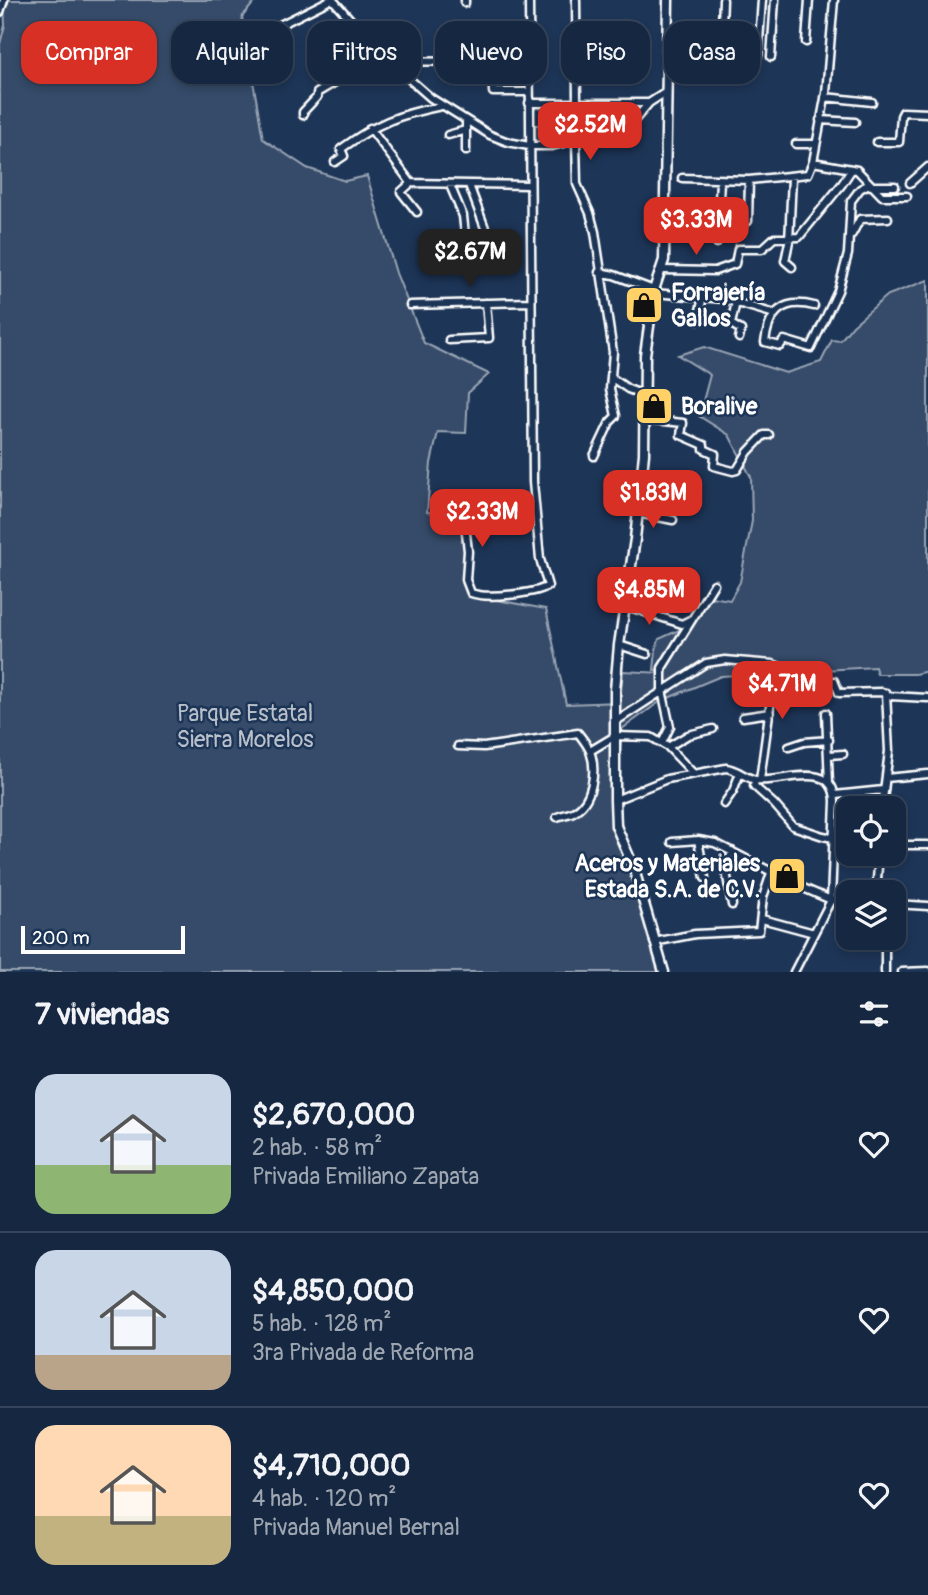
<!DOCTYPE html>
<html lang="es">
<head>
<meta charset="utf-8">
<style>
	body { margin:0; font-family:Pangolin,sans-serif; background:#23344c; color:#f1f3f6; height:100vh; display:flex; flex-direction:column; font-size:26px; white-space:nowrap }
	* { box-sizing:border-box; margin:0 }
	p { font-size:23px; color:#9ea6b1 }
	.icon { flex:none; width:38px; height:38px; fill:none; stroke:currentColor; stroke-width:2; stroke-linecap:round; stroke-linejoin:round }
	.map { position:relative; height:972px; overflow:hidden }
	.sheet { display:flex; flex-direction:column; background:#162841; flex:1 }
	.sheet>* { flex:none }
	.guide { position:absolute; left:21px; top:21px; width:887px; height:63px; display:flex; gap:14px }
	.fabs { position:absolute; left:836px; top:796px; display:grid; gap:14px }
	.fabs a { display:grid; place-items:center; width:70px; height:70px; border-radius:14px; background:#162841; box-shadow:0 4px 10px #0003,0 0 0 2px #35445a; font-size:35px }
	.scale { position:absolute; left:21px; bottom:18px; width:164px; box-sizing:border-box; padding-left:7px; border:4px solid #fff; border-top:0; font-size:19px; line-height:24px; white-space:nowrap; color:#fff; -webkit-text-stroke:5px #1d3557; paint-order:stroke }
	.price { position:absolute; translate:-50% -60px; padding:0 16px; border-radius:14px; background:#d93025; color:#fff; font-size:23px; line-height:46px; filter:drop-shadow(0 2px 4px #0008) }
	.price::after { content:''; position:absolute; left:50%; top:42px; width:21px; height:16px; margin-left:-10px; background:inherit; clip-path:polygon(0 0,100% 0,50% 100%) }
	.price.active { background:#222; color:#fff }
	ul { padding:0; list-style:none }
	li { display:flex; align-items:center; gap:21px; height:175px; padding:0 35px }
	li+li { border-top:2px solid #35445a }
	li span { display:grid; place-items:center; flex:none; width:196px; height:140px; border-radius:21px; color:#555 }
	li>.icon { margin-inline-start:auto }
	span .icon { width:84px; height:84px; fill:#fffc; stroke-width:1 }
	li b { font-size:30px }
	h2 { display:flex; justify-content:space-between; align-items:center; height:84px; padding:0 35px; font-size:30px }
	.tag { padding:0 24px; border-radius:21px; background:#162841; box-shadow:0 4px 10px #0003,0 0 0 2px #35445a; font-size:24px; line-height:63px }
	.tag.active { background:#d93025; color:#fff }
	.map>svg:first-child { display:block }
	.green { fill:#364b69; stroke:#9aa5b4; stroke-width:2 }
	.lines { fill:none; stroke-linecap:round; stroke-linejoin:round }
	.minor-casing { stroke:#fff; stroke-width:11 }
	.tertiary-casing { stroke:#fff; stroke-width:13 }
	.minor { stroke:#1d3557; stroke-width:6 }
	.tertiary { stroke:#1d3557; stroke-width:8 }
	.labels { text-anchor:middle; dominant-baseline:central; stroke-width:5; stroke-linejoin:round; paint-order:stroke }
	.poi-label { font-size:23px; font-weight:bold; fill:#fff; stroke:#1d3557; text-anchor:start }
	.park-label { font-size:23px; fill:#b9c0ca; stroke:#1d3557 }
</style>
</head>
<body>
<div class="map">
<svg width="928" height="972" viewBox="0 0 928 972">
	<rect width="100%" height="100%" fill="#1d3557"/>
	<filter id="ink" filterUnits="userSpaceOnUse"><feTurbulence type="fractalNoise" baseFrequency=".0143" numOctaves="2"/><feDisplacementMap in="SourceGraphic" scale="14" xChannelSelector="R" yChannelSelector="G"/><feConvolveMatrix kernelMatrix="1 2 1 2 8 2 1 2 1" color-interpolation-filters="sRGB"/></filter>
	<g filter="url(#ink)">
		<!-- green -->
		<path class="green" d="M 4,0 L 256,0 L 242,17 L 263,139 L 307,168 L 345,181 L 367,176 L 396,273 L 424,343 L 489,374 L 468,393 L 466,433 L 438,432 L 431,463 L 427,512 L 469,516 L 469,595 L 546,609 L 566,704 L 620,702 L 623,671 L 663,673 L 664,669 L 654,670 L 656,650 L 659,639 L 695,623 L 711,597 L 730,600 L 740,582 L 752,521 L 751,477 L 729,435 L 699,416 L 710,375 L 678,355 L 704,347 L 786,373 L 821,362 L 832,340 L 840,341 L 853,325 L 888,295 L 928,280 L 928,671 L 915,674 L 877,674 L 875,667 L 721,676 L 661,701 L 622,729 L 618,769 L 623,855 L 632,860 L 661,972 L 0,972 L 0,44 L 5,25 Z
			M 535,125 L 575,125 L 575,139 L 557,145 L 535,145 Z"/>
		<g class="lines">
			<!-- minor casing -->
			<g class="minor-casing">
				<path id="minor" d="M 333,0 L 383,56 L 431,98 L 490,135 L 508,142 L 529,146 L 552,146 L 576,140 L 615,139 L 623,134 L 649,103 L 666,92
					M 576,0 L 577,103
					M 465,3 L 465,0
					M 0,12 L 4,0
					M 280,25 L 330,0
					M 806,42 L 809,0
					M 721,50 L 723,0
					M 758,55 L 762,0
					M 771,57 L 775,0
					M 389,61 L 529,63
					M 492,63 L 493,92 L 529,92
					M 825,97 L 872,102
					M 529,103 L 649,103
					M 303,115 L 303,112 L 317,97 L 317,93 L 337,81 L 324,61 L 383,56
					M 820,120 L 855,122
					M 466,121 L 466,151
					M 370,128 L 411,183
					M 448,135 L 466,130
					M 576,140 L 577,184 L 590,213 L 595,232 L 613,352 L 610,389 L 616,416 L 610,422 L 594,456
					M 877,142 L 899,142 L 901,116 L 903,112 L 928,113
					M 796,144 L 816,144
					M 335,162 L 344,156 L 341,149 C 377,123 397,115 441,106
					M 813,162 L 857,170 L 882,196 L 907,196
					M 682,178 L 749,180 L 808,174 L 813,162 L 826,93 L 834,0
					M 411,183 L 530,185
					M 411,183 L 401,192 L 417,212
					M 910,183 L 928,167
					M 450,185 L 463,216 L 467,254
					M 469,185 L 488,236
					M 871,186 L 895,186
					M 748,221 L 749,180
					M 664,226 L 685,227
					M 852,234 L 860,219 L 888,218
					M 717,243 L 720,180
					M 792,267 L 785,261 L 789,242 L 792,177
					M 663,270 L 715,271 L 735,264 L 738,249 L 762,249 L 774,238 L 799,237 L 842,184 L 852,169
					M 599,272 L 614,275 L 654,290
					M 654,293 L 724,299 L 775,314
					M 736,302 L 731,324 L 741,330 L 739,338
					M 410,305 L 531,302
					M 814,306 C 783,298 769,312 765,342 L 780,346 L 784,340 L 811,348 L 838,291 L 848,254 L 851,201 L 860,189 L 869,184
					M 698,320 L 703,296
					M 449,340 L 489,338 L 486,303
					M 612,378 L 628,389 L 644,395
					M 645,419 L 683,423 L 681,435 L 704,445 L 704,449 L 715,454 L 714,466 L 733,471 L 737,470 L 748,452 L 764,435 L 769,435
					M 638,513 L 673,520
					M 464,515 L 468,551 L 466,580 L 471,593 C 486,599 534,594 548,586 L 540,559 L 533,482 L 529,0
					M 628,589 L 647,592
					M 626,606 L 682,624 L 690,620
					M 619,645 L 647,654
					M 779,685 L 834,681 L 839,693 L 882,692 L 890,696 L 928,698
					M 826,713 L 829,783
					M 743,717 L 770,713
					M 615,722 L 706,663 L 725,660 L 773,664 L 778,666 L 779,685 L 775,687 L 772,692 L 760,780
					M 662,743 L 670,727 L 662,690 L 662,668 L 714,584
					M 458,746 L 484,747 L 578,733 C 582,738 587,745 590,751 C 597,770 593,802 573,812 C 569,814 562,815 557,817
					M 668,747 L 688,735 L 713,729
					M 789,747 L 804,742 L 829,740
					M 590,751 L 615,736 L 651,737 L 668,747 L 693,773
					M 829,755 L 843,754
					M 886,778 L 928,774
					M 755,780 L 754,786 L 774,804 L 793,826 L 823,836 L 849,841
					M 835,795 L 883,790
					M 615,800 L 667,779 L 726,768 C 737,769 745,778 756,780 C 780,784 834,758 835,801 L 831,900 L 794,972
					M 724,804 L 733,791 L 740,773
					M 882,808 L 889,751 L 886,693
					M 698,840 L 705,878
					M 672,842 L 698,840 L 715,843 L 801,887 L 831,900 L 849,901
					M 894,845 L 928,845
					M 732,851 L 726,871 L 732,905
					M 876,892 L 879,854
					M 894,904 L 928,906
					M 762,919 L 814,933
					M 654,942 L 695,934 L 759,931 L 763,897 L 771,873
					M 885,972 L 885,938
					M 902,972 L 928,971"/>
			</g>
			<!-- tertiary casing -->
			<g class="tertiary-casing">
				<path id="tertiary" d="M 664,972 L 633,866 L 616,826 L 615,800 L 615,690 L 619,645 L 635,539 L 644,454 L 645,355 L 654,290 L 664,260 L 668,0"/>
			</g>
			<!-- minor -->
			<use href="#minor" class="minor"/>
			<!-- tertiary -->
			<use href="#tertiary" class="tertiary"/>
		</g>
	</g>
	<!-- icons -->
	<defs>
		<g id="shop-square" transform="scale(2.0125)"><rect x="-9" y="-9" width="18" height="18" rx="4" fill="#ffd166" stroke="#1d3557"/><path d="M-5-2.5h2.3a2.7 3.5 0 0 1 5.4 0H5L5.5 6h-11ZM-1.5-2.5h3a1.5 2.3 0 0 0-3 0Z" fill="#111"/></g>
	</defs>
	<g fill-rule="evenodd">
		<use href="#shop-square" x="644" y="305"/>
		<use href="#shop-square" x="654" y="406"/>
		<use href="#shop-square" x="787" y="876"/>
	</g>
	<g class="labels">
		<!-- poi labels -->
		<g class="poi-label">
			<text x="671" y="292">Forrajería<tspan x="671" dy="26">Gallos</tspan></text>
			<text x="681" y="406">Boralive</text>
			<text x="760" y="863" text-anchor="end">Aceros y Materiales<tspan x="760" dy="26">Estada S.A. de C.V.</tspan></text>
		</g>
		<!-- park labels -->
		<g class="park-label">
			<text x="245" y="713">Parque Estatal<tspan x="245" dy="26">Sierra Morelos</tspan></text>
		</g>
	</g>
</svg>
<div class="fabs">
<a><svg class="icon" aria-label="locate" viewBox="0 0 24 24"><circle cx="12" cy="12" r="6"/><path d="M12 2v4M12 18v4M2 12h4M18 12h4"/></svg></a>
<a><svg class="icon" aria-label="layers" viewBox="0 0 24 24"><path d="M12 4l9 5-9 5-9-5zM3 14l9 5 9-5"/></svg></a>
</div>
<div class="scale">200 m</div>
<b class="price" style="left:590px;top:162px">$2.52M</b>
<b class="price" style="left:696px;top:257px">$3.33M</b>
<b class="price active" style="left:470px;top:289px">$2.67M</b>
<b class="price" style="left:653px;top:530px">$1.83M</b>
<b class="price" style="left:482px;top:549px">$2.33M</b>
<b class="price" style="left:649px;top:627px">$4.85M</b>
<b class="price" style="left:782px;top:721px">$4.71M</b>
<div class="guide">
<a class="tag active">Comprar</a>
<a class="tag">Alquilar</a>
<a class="tag">Filtros</a>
<a class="tag">Nuevo</a>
<a class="tag">Piso</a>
<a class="tag">Casa</a>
</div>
</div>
<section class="sheet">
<h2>7 viviendas<svg class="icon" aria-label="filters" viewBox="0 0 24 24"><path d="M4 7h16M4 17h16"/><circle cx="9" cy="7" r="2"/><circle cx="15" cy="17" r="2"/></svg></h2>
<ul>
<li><span style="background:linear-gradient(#c9d6e8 65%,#8fb573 0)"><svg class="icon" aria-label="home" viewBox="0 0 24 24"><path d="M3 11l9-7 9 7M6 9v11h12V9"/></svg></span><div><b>$2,670,000</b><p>2 hab. · 58 m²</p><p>Privada Emiliano Zapata</p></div><svg class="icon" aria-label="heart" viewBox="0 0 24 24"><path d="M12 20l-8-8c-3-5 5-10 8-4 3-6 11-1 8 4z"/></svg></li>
<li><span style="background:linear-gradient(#c9d6e8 75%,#b9a48a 0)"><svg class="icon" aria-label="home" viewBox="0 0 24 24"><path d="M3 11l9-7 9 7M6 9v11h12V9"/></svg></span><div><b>$4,850,000</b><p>5 hab. · 128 m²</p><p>3ra Privada de Reforma</p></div><svg class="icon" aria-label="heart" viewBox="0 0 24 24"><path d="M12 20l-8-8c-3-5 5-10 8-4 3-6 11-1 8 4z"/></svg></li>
<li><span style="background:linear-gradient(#ffd9b3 65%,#c2b280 0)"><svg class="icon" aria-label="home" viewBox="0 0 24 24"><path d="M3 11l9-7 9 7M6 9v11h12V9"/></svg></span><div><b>$4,710,000</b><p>4 hab. · 120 m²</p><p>Privada Manuel Bernal</p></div><svg class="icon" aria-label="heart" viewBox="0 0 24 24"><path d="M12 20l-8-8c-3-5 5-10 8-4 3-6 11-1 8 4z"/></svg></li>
</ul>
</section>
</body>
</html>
